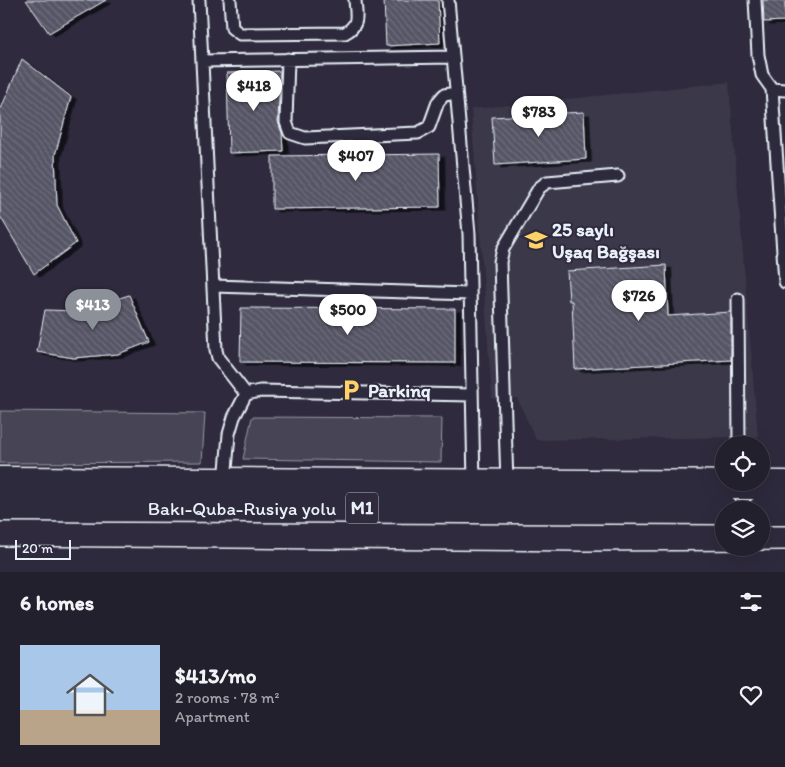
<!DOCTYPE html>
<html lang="en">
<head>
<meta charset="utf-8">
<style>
	body { margin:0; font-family:Itim,sans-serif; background:#2b2836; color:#f1f3f6; height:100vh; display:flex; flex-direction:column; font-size:19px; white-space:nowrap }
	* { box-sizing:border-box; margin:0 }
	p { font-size:16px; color:#a3a3aa }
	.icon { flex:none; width:28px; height:28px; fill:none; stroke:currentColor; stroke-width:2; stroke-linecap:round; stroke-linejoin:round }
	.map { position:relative; height:572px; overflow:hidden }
	.side { display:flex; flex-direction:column; background:#23202e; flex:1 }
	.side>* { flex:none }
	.fabs { position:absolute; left:715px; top:436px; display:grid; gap:10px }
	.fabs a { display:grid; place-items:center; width:55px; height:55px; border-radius:50%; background:#23202e; box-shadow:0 5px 20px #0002,0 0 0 1px #403e4a; font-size:25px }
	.scale { position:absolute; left:15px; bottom:12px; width:56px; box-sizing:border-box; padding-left:5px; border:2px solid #e8f1f8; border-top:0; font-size:14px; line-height:18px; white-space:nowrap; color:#e8f1f8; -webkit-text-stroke:4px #2f2a3d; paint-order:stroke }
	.price { position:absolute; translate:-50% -42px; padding:0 11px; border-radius:18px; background:#fff; color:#222; font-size:16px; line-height:32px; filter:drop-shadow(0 1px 2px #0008) }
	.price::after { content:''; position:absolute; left:50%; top:30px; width:15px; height:11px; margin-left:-8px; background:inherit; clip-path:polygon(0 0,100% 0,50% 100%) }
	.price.selected { background:#8c9099; color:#fff }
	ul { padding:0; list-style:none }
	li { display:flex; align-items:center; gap:15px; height:125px; padding:0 20px }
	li+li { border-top:1px solid #403e4a }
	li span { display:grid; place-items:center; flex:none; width:140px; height:100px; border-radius:0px; color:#555 }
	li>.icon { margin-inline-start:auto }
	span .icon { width:60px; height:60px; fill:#fffc; stroke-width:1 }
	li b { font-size:21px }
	h2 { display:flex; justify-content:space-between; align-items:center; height:60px; padding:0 20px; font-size:21px }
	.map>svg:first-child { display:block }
	.built { fill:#3b3749 }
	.grass { fill:#464455; stroke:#979aa6 }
	.building { fill:url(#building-back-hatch); stroke:#e8f1f8; filter:url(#shadow) }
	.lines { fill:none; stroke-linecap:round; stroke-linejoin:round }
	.service-casing { stroke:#e8f1f8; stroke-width:15 }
	.trunk-casing { stroke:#e8f1f8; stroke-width:31 }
	.service { stroke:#2f2a3d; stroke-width:11 }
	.trunk { stroke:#2f2a3d; stroke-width:28 }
	.labels { text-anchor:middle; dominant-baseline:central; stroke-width:4; stroke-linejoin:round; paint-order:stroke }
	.shield { fill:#2f2a3d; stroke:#b0b5c0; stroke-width:1 }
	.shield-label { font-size:18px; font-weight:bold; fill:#e8f1f8 }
	.poi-label { font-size:19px; font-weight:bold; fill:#e8f1f8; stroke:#2f2a3d; text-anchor:start }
	.street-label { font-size:19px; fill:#e8f1f8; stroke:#2f2a3d }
</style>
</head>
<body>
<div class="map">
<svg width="785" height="572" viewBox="0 0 785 572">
	<defs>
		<pattern id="building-back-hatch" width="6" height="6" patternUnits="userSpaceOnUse" patternTransform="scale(1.25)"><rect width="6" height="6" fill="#575565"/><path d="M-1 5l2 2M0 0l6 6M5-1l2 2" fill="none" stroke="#6f6e7c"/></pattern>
		<filter id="shadow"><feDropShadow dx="5.5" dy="3" stdDeviation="0" flood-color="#0009"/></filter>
	</defs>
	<rect width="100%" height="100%" fill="#2f2a3d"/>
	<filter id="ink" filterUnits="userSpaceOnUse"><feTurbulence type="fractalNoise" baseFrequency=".02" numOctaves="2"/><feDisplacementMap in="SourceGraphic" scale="10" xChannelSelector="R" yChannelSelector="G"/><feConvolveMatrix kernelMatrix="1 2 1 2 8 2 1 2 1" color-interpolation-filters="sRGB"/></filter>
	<g filter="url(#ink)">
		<!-- built -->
		<path class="built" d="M 729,82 L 758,437 L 536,440 L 517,398 L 492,399 L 471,109 Z"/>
		<!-- grass -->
		<path class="grass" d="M 0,411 L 205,413 L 202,462 L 0,463 Z
			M 252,417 L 442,418 L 441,462 L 243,459 Z"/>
		<!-- building -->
		<path class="building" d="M 26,0 L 106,0 L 49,33 Z
			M 384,0 L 438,0 L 440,43 L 386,46 Z
			M 763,0 L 785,0 L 785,21 L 764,22 Z
			M 22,59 L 71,97 L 55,155 L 57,205 L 76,243 L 34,274 L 0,216 L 0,111 Z
			M 280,71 L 278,122 L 282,133 L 283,151 L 229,153 L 227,73 Z
			M 584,112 L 586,159 L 495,165 L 492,117 Z
			M 439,154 L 440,207 L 272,209 L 272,156 Z
			M 666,265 L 668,316 L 731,312 L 731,360 L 575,369 L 572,301 L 569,301 L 567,271 Z
			M 129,295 L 149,342 L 118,354 L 74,358 L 37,352 L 45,310 L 79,311 Z
			M 241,308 L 455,309 L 455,363 L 240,362 Z"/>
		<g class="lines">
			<!-- service casing -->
			<g class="service-casing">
				<path id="service" d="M 199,0 L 216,350 L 218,358 L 246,394
					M 230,0 L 232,28 L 240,34 L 345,33 C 360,25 356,15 355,0
					M 448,0 L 469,234 L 474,484
					M 755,0 L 758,55 L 762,75 L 772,89 L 785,90
					M 288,59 L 286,122 L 290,133 L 305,138 L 418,133 L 429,127 L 438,102 L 444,95 L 456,93
					M 202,61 L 453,57
					M 772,89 L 785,282
					M 213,286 L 470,294
					M 738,299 L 739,445
					M 225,482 L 229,434 L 234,417 L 246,394 L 260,391 L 472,395
					M 507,484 L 500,262 L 503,249 L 539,188 L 547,182 L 618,176"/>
			</g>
			<!-- trunk casing -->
			<g class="trunk-casing">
				<path id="trunk" d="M 0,481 L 785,485
					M 0,507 L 724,510
					M 761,511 L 785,511
					M 0,561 L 583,566 L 785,565"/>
			</g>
			<!-- service -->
			<use href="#service" class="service"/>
			<!-- trunk -->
			<use href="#trunk" class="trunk"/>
		</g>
	</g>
	<!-- icons -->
	<defs>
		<g id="school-bare" transform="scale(1.725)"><path d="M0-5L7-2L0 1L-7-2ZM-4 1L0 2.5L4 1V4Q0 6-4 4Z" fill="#ffd166" stroke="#2f2a3d" stroke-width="2.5" paint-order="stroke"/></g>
		<g id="parking-bare" transform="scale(1.725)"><path d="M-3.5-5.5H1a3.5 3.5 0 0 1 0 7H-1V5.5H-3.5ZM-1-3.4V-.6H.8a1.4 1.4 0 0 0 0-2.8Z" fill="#ffd166" stroke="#2f2a3d" stroke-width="2.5" paint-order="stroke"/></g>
	</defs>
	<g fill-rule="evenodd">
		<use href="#school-bare" x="536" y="240"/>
		<use href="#parking-bare" x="351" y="390"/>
	</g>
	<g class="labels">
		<!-- shield labels -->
		<rect class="shield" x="346" y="492.5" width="32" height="31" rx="4"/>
		<g class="shield-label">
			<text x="362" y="508">M1</text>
		</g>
		<!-- poi labels -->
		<g class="poi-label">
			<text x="552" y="229">25 saylı<tspan x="552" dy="22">Uşaq Bağşası</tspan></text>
			<text x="368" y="390">Parkinq</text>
		</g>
		<!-- street labels -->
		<g class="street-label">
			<text x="242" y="508">Bakı-Quba-Rusiya yolu</text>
		</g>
	</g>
</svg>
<div class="fabs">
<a><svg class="icon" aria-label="locate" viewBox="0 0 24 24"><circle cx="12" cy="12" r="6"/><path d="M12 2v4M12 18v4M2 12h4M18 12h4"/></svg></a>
<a><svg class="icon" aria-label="layers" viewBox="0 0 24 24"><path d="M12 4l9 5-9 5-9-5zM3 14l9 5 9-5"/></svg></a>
</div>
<div class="scale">20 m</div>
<b class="price" style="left:254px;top:112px">$418</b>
<b class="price" style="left:539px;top:138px">$783</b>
<b class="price" style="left:356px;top:182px">$407</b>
<b class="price" style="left:639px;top:322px">$726</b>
<b class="price selected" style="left:93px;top:331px">$413</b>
<b class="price" style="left:348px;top:336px">$500</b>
</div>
<section class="side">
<h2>6 homes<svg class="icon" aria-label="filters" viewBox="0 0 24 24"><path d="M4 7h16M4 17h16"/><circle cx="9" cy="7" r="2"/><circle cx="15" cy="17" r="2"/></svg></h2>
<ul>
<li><span style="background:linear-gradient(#a9c7e8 65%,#b9a48a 0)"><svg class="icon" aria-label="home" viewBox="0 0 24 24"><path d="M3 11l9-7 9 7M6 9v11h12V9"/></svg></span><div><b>$413/mo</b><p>2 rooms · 78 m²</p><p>Apartment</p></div><svg class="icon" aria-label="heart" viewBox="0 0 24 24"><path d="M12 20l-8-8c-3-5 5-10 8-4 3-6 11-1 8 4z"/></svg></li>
</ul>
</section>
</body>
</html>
